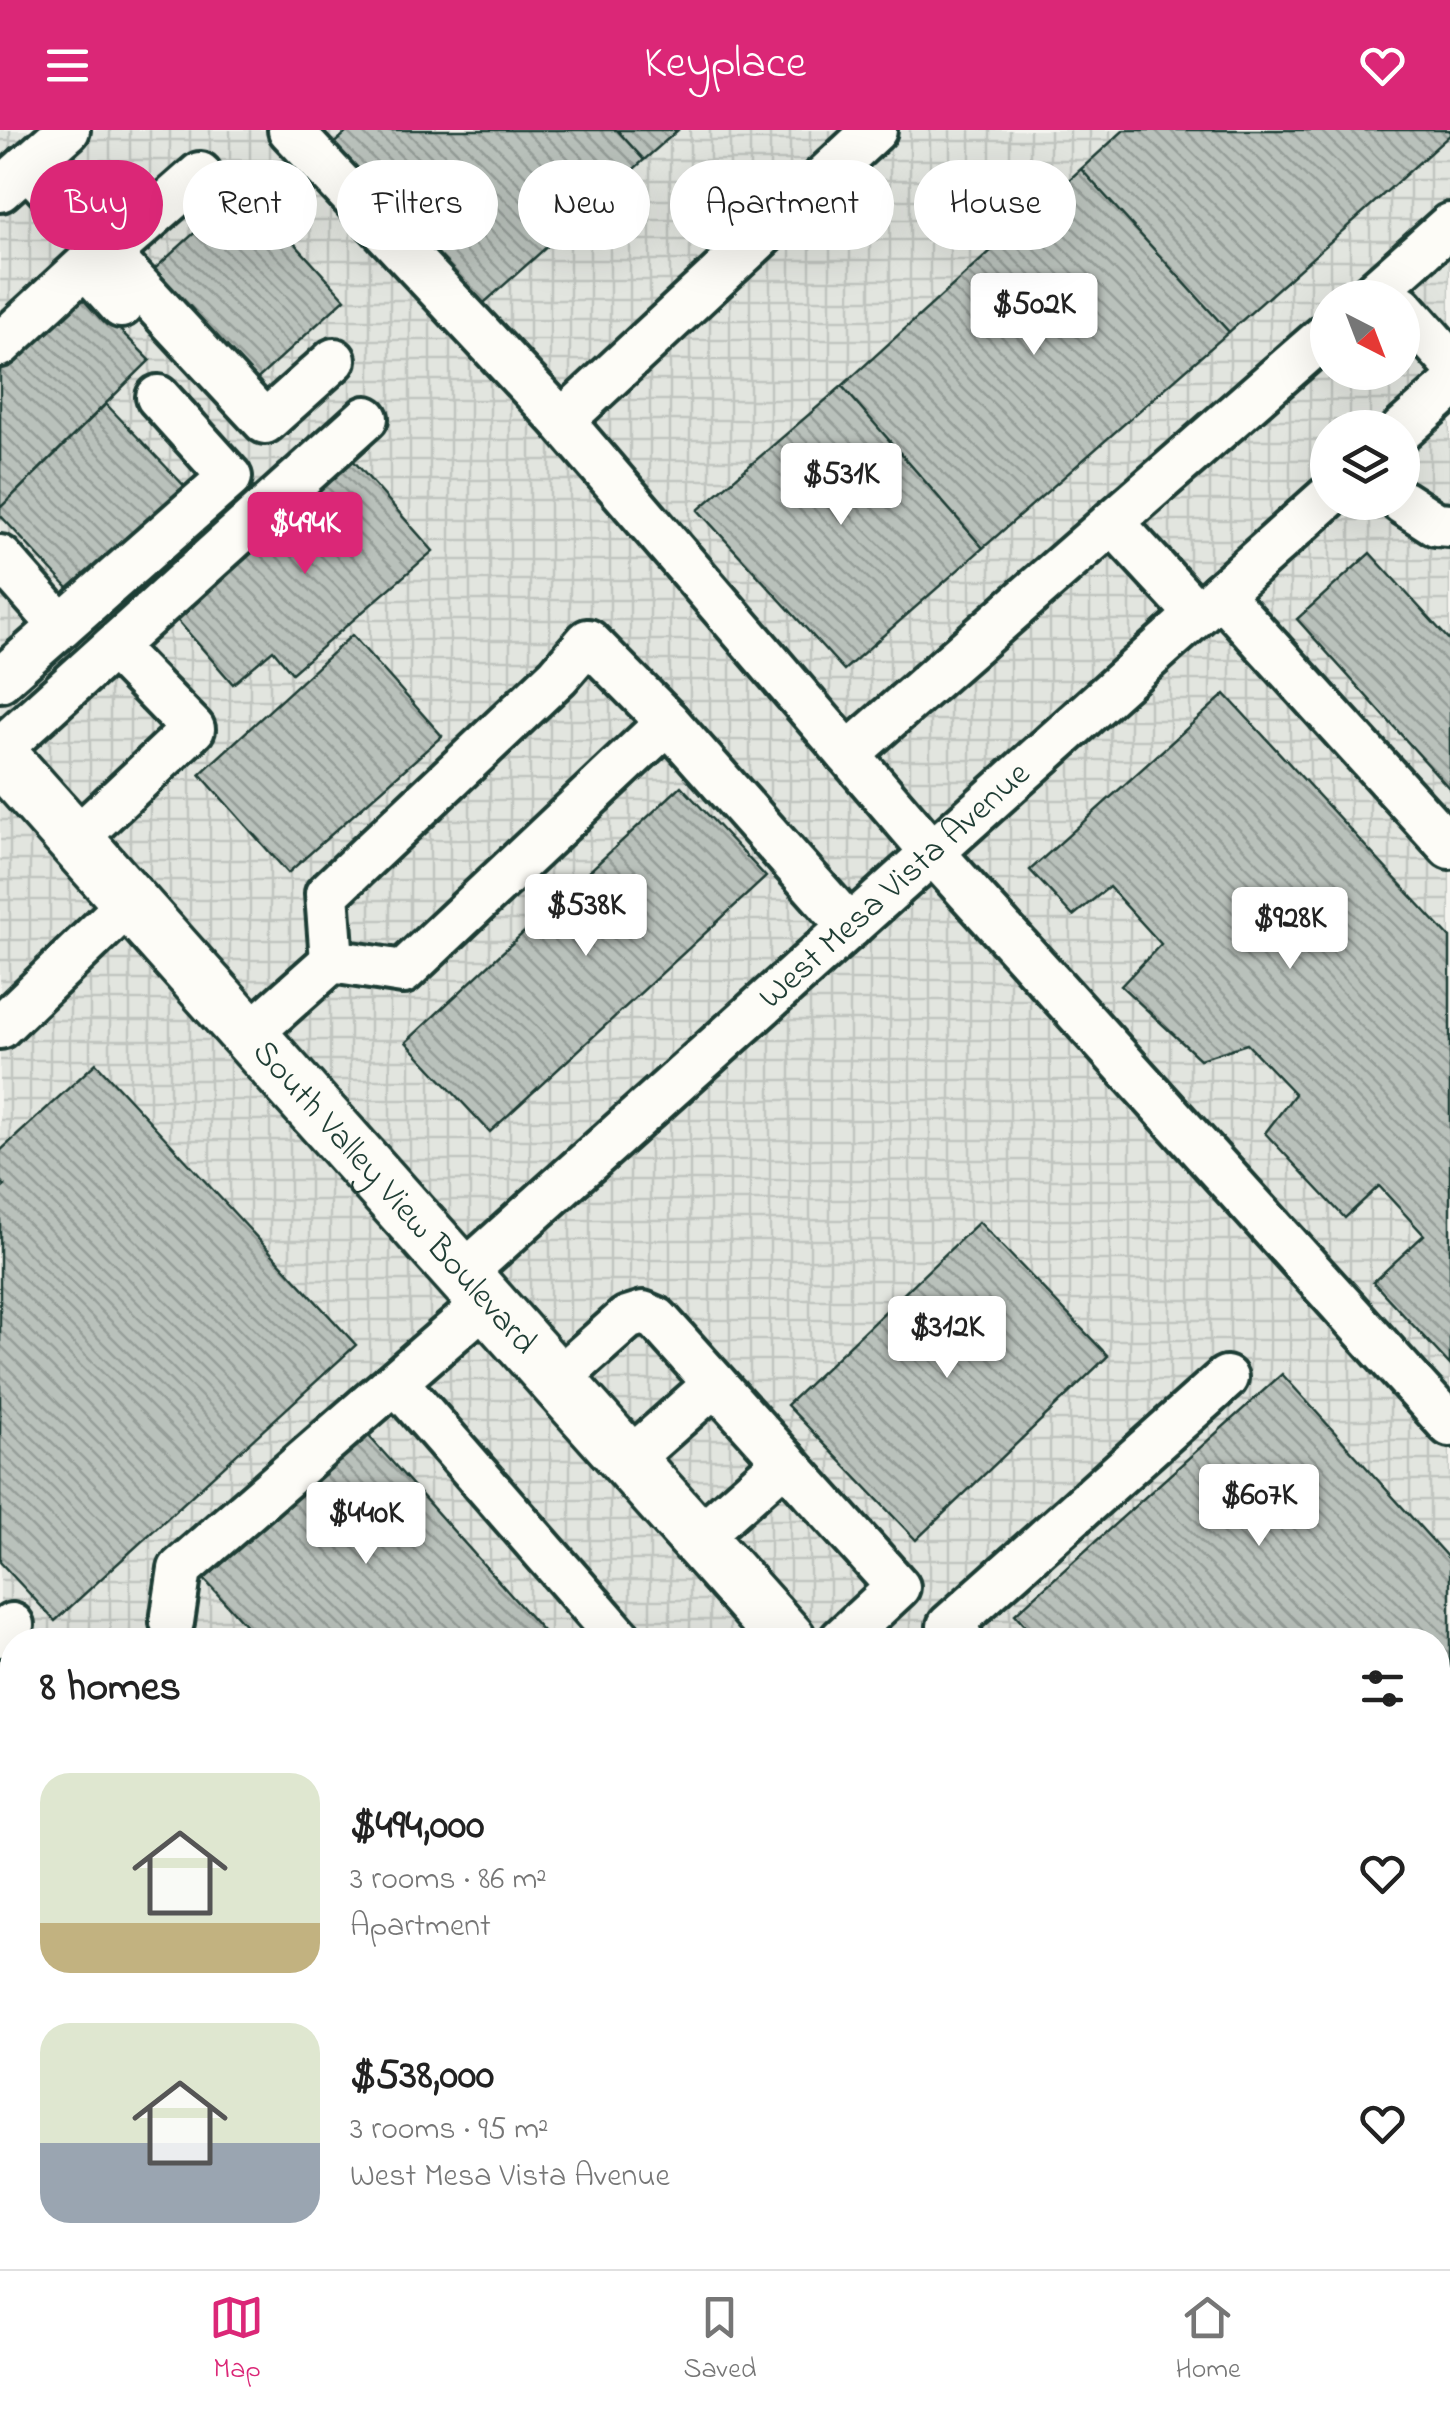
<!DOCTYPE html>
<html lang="en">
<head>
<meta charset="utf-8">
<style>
	body { margin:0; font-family:"Indie Flower",sans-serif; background:#f6f6f6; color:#222; height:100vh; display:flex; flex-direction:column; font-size:38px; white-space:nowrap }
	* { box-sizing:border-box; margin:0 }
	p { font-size:32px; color:#767676 }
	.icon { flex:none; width:55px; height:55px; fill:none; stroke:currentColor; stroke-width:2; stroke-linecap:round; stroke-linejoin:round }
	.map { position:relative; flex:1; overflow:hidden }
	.side { position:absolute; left:0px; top:1498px; width:1450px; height:642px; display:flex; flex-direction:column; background:#fff; border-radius:40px 40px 0 0; box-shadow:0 10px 40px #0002 }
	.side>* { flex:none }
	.hud { position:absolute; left:30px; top:30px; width:1390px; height:90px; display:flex; gap:20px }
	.needle { width:65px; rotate:138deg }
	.tools { position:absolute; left:1310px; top:150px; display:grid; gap:20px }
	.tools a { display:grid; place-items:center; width:110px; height:110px; border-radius:50%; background:#fff; box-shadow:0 10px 40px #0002; font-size:50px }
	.price { position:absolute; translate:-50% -85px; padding:0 22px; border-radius:10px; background:#fff; color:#222; font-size:32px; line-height:65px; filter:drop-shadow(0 2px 5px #0008) }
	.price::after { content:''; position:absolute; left:50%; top:60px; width:30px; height:22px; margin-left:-15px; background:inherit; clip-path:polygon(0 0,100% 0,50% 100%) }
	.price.active { background:#db2777; color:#fff }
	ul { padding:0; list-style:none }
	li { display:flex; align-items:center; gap:30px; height:250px; padding:0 40px }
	li span { display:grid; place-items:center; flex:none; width:280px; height:200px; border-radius:30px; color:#555 }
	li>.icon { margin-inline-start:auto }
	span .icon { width:120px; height:120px; fill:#fffc; stroke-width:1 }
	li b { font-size:42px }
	h2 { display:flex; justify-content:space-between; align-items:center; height:120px; padding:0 40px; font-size:42px }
	.chip { padding:0 35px; border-radius:45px; background:#fff; box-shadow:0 10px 40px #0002; font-size:35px; line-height:90px }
	.chip.active { background:#db2777; color:#fff }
	header { display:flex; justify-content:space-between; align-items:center; height:130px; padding:0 40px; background:#db2777; color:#fff; font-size:45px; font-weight:600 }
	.menu { display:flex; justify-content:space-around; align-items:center; height:140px; border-top:2px solid #e0e0e0; background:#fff; font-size:28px; color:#767676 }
	.menu a { display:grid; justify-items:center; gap:5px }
	.menu .active { color:#db2777 }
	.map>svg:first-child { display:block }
	.industrial { fill:url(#industrial-grid); fill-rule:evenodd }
	.building { fill:url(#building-back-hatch); stroke:#1f3d34; stroke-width:2.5 }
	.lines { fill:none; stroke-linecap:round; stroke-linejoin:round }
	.minor-casing { stroke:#1f3d34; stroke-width:50 }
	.major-casing { stroke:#1f3d34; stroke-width:62 }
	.minor { stroke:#fdfcf7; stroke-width:42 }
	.major { stroke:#fdfcf7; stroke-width:55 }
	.labels { text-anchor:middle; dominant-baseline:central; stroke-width:10; stroke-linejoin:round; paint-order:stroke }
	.street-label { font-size:35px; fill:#1f3d34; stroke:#fdfcf7 }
</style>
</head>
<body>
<header><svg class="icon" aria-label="menu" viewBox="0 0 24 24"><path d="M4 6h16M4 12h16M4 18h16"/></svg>Keyplace<svg class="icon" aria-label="heart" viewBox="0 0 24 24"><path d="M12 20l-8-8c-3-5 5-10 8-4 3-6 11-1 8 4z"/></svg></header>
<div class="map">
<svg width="1450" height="2139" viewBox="0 0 1450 2139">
	<defs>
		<pattern id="industrial-grid" width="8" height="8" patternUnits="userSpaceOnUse" patternTransform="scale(2.5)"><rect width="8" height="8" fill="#e2e5df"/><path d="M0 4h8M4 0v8" fill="none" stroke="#c1c5c0"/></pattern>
		<pattern id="building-back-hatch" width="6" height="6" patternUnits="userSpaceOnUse" patternTransform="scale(2.5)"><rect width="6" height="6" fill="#b9c1bb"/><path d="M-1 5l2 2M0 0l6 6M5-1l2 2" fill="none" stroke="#969e99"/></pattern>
	</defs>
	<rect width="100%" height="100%" fill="#f4f4ef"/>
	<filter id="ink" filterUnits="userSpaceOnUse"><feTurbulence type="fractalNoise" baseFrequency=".01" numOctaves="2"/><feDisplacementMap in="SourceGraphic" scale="20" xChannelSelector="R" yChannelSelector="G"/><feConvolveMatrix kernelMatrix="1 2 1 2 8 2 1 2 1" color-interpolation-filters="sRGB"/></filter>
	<g filter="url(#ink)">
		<!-- industrial -->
		<path class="industrial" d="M 0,0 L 1450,0 L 1450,2139 L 0,2139 ZM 1328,168 L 1402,168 L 1402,242 L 1328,242 ZM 1328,298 L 1402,298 L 1402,372 L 1328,372 ZM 12,1510 L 1438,1510 L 1438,2128 L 12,2128 Z"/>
		<!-- building -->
		<path class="building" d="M 349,0 L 617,0 L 644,30 L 475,181 L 329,18 Z
			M 617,0 L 678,0 L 644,30 Z
			M 1124,0 L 1450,0 L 1450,5 L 1229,202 L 1081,39 Z
			M 1081,39 L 1229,202 L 983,418 L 842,256 Z
			M 244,58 L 345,169 L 251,255 L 149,144 Z
			M 81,161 L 150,230 L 0,378 L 0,240 Z
			M 842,256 L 983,418 L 844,540 L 698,380 Z
			M 106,274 L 192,364 L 80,471 L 0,385 L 0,378 Z
			M 352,329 L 433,421 L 292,543 L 273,520 L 233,554 L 173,485 Z
			M 1370,423 L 1450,511 L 1450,659 L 1297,489 Z
			M 352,505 L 442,606 L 288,743 L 200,644 Z
			M 1225,564 L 1450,808 L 1450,1235 L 1373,1152 L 1424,1105 L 1379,1056 L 1345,1088 L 1265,1003 L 1295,964 L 1247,914 L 1200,929 L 1121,856 L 1161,814 L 1109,757 L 1073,786 L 1030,740 Z
			M 681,656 L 766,747 L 490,1002 L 406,912 Z
			M 96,933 L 356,1215 L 55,1491 L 0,1432 L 0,1060 L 5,1056 L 0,1051 L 0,1021 Z
			M 979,1092 L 1108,1226 L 916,1410 L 787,1275 Z
			M 1282,1244 L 1450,1430 L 1450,1556 L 1438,1567 L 1438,1510 L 1038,1510 L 1015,1484 Z
			M 367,1304 L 551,1510 L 259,1510 L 204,1449 Z
			M 12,1667 L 12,1981 L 0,1967 L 0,1678 Z
			M 141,2128 L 186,2128 L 173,2139 L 152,2139 Z
			M 321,2128 L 416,2128 L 426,2139 L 331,2139 Z
			M 544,2128 L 618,2128 L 629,2139 L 554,2139 Z
			M 723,2128 L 766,2128 L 754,2139 L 734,2139 Z"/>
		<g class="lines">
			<!-- minor casing -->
			<g class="minor-casing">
				<g id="minor">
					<path d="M 290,0 L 562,291"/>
					<path d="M 27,36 L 265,292 L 334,230"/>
					<path d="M 0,60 L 68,0"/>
					<path d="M 109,124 L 200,44"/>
					<path d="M 1368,168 L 1450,95"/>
					<path d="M 1402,177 L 1450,231"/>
					<path d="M 1328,203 L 848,624 L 933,723 L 1450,1295"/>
					<path d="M 0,215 L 85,136 L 121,176"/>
					<path d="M 1402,300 L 1450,257"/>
					<path d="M 1402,372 L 1436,394 L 1450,395"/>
					<path d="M 1112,392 L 1197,484"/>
					<path d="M 0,427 L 61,496"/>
					<path d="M 1220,464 L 1450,717"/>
					<path d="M 0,550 L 230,347 L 158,267"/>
					<path d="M 0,619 L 366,288"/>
					<path d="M 848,624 L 562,291 L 875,0"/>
					<path d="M 75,710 L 193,599 L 113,517"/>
					<path d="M 332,831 L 327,764 L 558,546 L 588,511 L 668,592"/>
					<path d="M 0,897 L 130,772"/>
					<path d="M 249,905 L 332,831 L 403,842 L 668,592 L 850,797"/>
					<path id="s1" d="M 462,1145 L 1328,367"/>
					<path d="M 556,1251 L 627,1188 L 643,1183 L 657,1189 L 898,1457 L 841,1510"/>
					<path d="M 396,1252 L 621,1510"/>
					<path d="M 628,1331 L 715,1254"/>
					<path d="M 697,1409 L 785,1331"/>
					<path d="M 172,1492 L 180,1439 L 487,1172"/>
					<path d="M 0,1505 L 12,1495"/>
					<path d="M 962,1510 L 949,1496 L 1226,1248"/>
					<path d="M 1438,1602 L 1450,1591"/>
					<path d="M 0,1636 L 12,1626"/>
					<path d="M 0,2049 L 12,2063"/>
					<path d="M 1438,2051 L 1450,2064"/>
					<path d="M 691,2128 L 702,2139"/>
					<path d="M 72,2139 L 79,2133 L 74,2128"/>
					<path d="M 863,2139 L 876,2128"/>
					<path d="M 1237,2139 L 1249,2128"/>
				</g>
			</g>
			<!-- major casing -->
			<g class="major-casing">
				<g id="major">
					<path id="s2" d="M 0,626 L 788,1510"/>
					<path d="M 1438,1726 L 1450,1715"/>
					<path d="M 1438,1806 L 1450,1795"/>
					<path d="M 1299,2128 L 1309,2139"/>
					<path d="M 1377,2128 L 1388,2139"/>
					<path d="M 1017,2139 L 1030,2128"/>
				</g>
			</g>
			<!-- minor -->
			<use href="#minor" class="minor"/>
			<!-- major -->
			<use href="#major" class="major"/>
		</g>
	</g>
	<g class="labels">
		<!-- street labels -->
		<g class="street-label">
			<text stroke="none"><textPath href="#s1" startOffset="582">West Mesa Vista Avenue</textPath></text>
			<text stroke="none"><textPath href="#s2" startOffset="592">South Valley View Boulevard</textPath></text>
		</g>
	</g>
</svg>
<div class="tools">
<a><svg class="needle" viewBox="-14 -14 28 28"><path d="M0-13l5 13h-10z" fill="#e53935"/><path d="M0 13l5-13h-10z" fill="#767676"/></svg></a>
<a><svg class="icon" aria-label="layers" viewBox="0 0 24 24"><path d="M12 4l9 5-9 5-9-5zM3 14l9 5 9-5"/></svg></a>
</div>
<b class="price" style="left:1034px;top:228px">$502K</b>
<b class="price" style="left:841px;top:398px">$531K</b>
<b class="price active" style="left:305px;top:447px">$494K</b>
<b class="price" style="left:586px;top:829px">$538K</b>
<b class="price" style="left:1290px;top:842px">$928K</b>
<b class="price" style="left:947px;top:1251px">$312K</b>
<b class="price" style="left:1259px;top:1419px">$607K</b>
<b class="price" style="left:366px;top:1437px">$440K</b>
<div class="hud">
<a class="chip active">Buy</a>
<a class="chip">Rent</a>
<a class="chip">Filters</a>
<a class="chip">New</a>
<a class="chip">Apartment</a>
<a class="chip">House</a>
</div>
<section class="side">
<h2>8 homes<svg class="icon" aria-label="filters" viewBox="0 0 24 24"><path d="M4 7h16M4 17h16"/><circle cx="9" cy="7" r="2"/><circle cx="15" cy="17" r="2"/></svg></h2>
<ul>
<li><span style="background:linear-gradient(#dfe7d0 75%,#c2b280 0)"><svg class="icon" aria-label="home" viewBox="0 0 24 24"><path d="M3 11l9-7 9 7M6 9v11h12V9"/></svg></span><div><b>$494,000</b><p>3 rooms · 86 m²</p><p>Apartment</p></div><svg class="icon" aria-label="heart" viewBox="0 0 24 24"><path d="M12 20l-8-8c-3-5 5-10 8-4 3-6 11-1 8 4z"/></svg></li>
<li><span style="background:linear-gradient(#dfe7d0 60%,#9aa5b1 0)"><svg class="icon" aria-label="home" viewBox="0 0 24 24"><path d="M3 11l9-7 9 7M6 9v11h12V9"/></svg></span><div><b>$538,000</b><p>3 rooms · 95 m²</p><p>West Mesa Vista Avenue</p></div><svg class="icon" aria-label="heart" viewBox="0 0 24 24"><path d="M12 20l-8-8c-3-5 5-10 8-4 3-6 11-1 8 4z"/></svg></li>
</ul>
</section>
</div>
<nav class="menu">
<a class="active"><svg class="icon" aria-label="map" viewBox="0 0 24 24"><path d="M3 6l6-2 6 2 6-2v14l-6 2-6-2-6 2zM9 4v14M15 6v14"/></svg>Map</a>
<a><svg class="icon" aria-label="saved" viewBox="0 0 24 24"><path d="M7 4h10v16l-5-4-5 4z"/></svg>Saved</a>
<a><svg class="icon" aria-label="home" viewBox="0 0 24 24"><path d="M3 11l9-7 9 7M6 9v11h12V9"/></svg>Home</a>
</nav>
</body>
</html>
